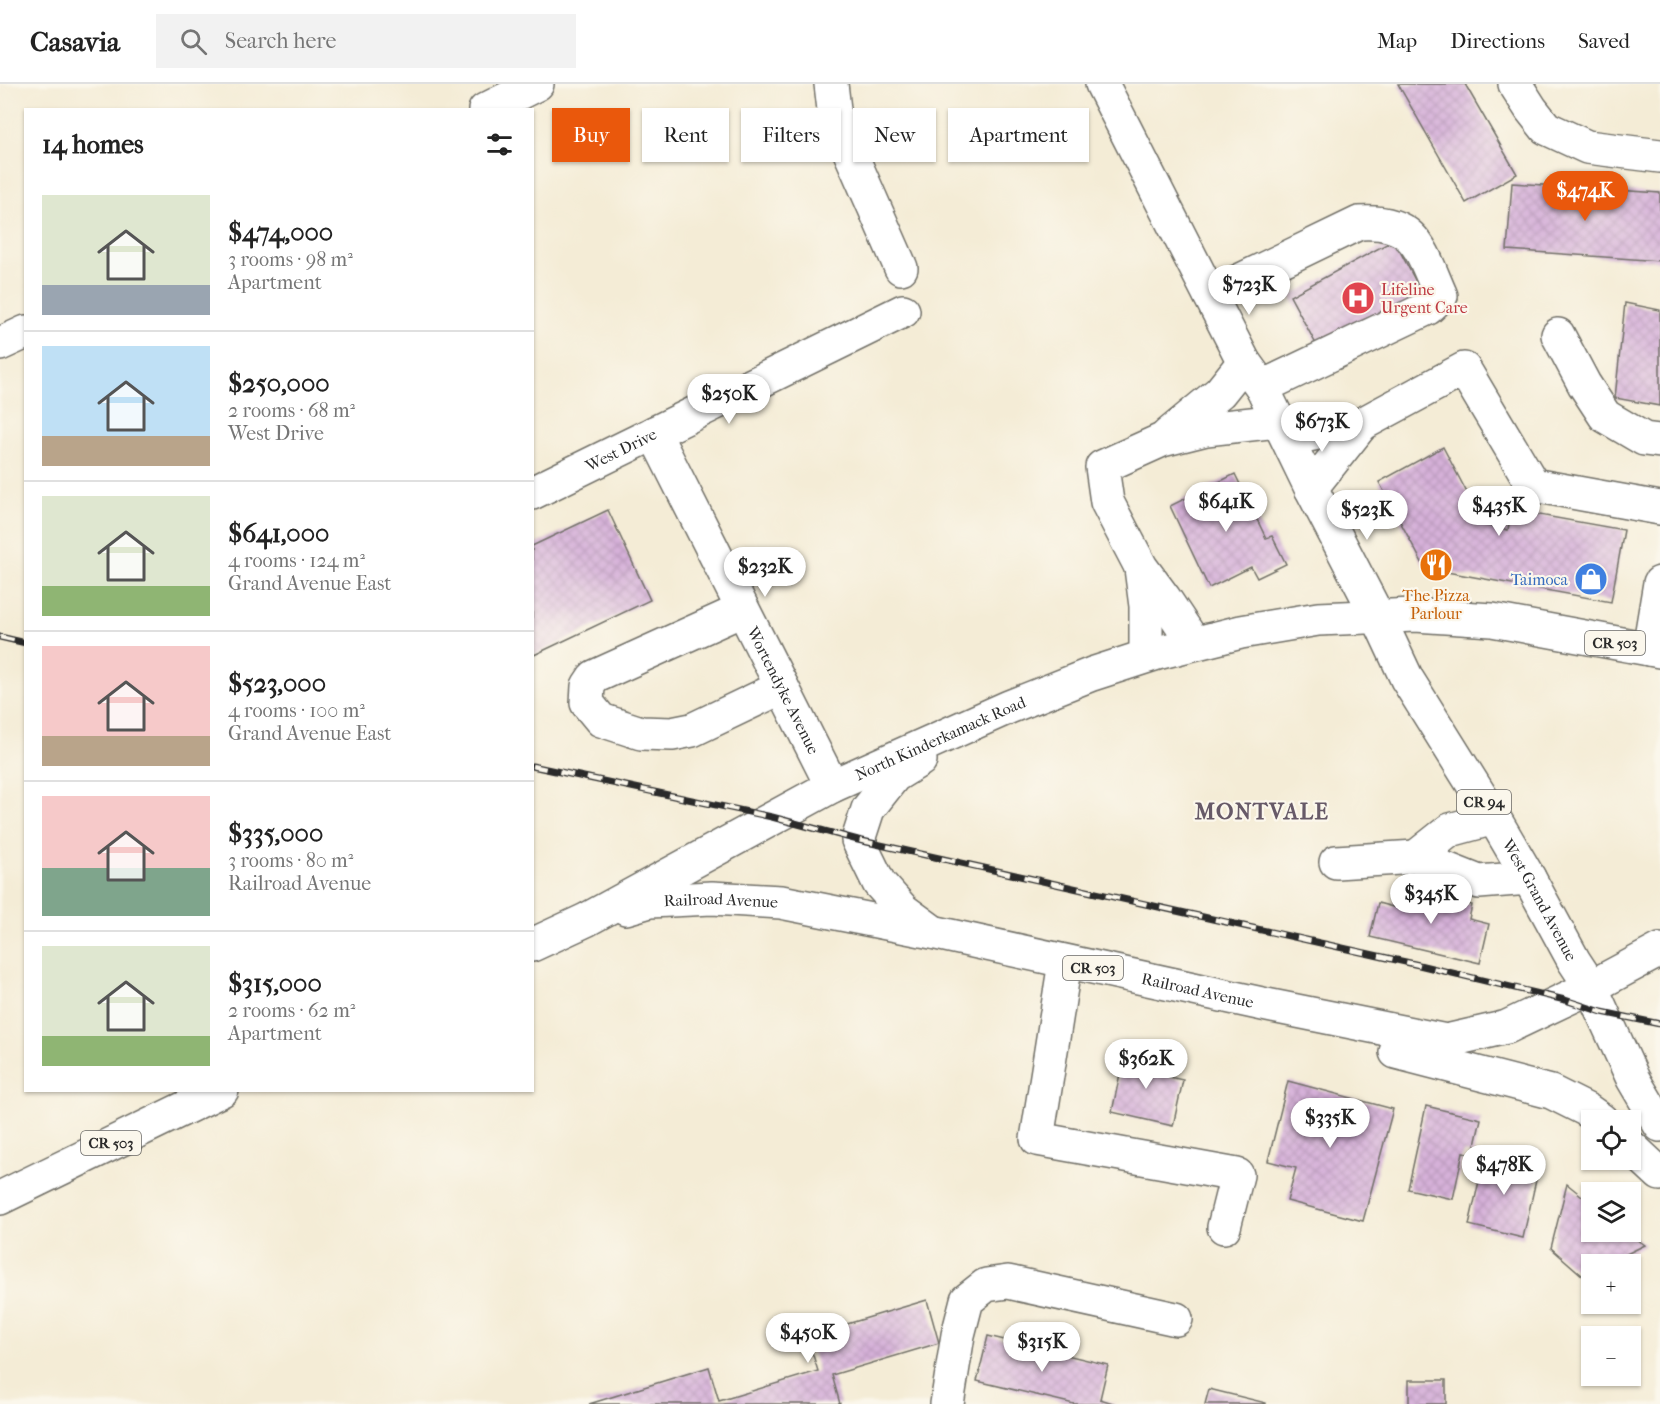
<!DOCTYPE html>
<html lang="en">
<head>
<meta charset="utf-8">
<style>
	body { margin:0; font-family:"IM FELL French Canon",serif; background:#f2f2f2; color:#222; height:100vh; display:flex; flex-direction:column; font-size:22px; white-space:nowrap }
	* { box-sizing:border-box; margin:0 }
	p { font-size:20px; color:#767676 }
	.icon { flex:none; width:33px; height:33px; fill:none; stroke:currentColor; stroke-width:2; stroke-linecap:round; stroke-linejoin:round }
	.map { position:relative; flex:1; overflow:hidden }
	.details { position:absolute; left:24px; top:24px; width:510px; height:984px; display:flex; flex-direction:column; background:#fff; border-radius:0px; box-shadow:0 2px 4px #0004 }
	.details>* { flex:none }
	.guide { position:absolute; left:552px; top:24px; width:570px; height:54px; display:flex; gap:12px }
	.tools { position:absolute; left:1581px; top:1026px; display:grid; gap:12px }
	.tools a { display:grid; place-items:center; width:60px; height:60px; border-radius:0px; background:#fff; box-shadow:0 2px 4px #0004; font-size:30px }
	.price { position:absolute; translate:-50% -51px; padding:0 14px; border-radius:21px; background:#fff; color:#222; font-size:20px; line-height:39px; filter:drop-shadow(0 2px 3px #0008) }
	.price::after { content:''; position:absolute; left:50%; top:36px; width:18px; height:14px; margin-left:-9px; background:inherit; clip-path:polygon(0 0,100% 0,50% 100%) }
	.price.on { background:#ea580c; color:#fff }
	ul { padding:0; list-style:none }
	li { display:flex; align-items:center; gap:18px; height:150px; padding:0 18px }
	li+li { border-top:2px solid #e0e0e0 }
	li span { display:grid; place-items:center; flex:none; width:168px; height:120px; border-radius:0px; color:#555 }
	li>.icon { margin-inline-start:auto }
	span .icon { width:72px; height:72px; fill:#fffc; stroke-width:1 }
	li b { font-size:26px }
	h2 { display:flex; justify-content:space-between; align-items:center; height:72px; padding:0 18px; font-size:26px }
	.chip { padding:0 21px; border-radius:0px; background:#fff; box-shadow:0 2px 4px #0004; font-size:21px; line-height:54px }
	.chip.on { background:#ea580c; color:#fff }
	header { display:flex; align-items:center; gap:36px; box-sizing:border-box; height:84px; padding:0 30px; background:#fff; border-bottom:2px solid #e0e0e0 }
	header strong { font-size:28px }
	nav { display:flex; gap:33px; margin-inline-start:auto; font-size:21px }
	.search { width:420px; height:54px; background:#f2f2f2; display:flex; align-items:center; gap:15px; box-sizing:border-box; padding:0 21px; border-radius:0px; color:#767676; font-size:22px }
	.map>svg:first-child { display:block }
	.building { fill:url(#building-cross-hatch) }
	.lines { fill:none; stroke-linecap:round; stroke-linejoin:round }
	.minor-casing { stroke:#716f67; stroke-width:36 }
	.major-casing { stroke:#716f67; stroke-width:36 }
	.minor { stroke:#fff; stroke-width:33 }
	.major { stroke:#fff; stroke-width:33 }
	.rail-casing { stroke:#2b2b2b; stroke-width:7 }
	.rail { stroke:#fbf7ec; stroke-width:4.5; stroke-dasharray:14; stroke-linecap:butt }
	.labels { text-anchor:middle; dominant-baseline:central; stroke-width:4.5; stroke-linejoin:round; paint-order:stroke }
	.shield { fill:#fbf7ec; stroke:#696865; stroke-width:1.5 }
	.shield-label { font-size:15px; font-weight:bold; fill:#2b2b2b }
	.health-label { font-size:16px; fill:#be3a42; stroke:#fbf7ec; text-anchor:start }
	.street-label { font-size:16px; fill:#2b2b2b; stroke:#fbf7ec }
	.shop-label { font-size:16px; fill:#366cbe; stroke:#fbf7ec; text-anchor:end }
	.food-label { font-size:16px; fill:#c56008; stroke:#fbf7ec }
	.district-label { font-size:22px; font-weight:bold; letter-spacing:1.5px; fill:#675a68; stroke:#fbf7ec }
</style>
</head>
<body>
<header>
<strong>Casavia</strong>
<div class="search"><svg class="icon" aria-label="search" viewBox="0 0 24 24"><circle cx="10" cy="10" r="6"/><path d="M15 15l6 6"/></svg>Search here</div>
<nav><a>Map</a><a>Directions</a><a>Saved</a></nav>
</header>
<div class="map">
<svg width="1660" height="1320" viewBox="0 0 1660 1320">
	<defs>
		<pattern id="building-cross-hatch" width="8" height="8" patternUnits="userSpaceOnUse" patternTransform="scale(1.5)"><rect width="8" height="8" fill="#d6b1d9"/><path d="M0 0l8 8M0 8l8-8" fill="none" stroke="#b898ba"/></pattern>
	</defs>
	<rect width="100%" height="100%" fill="#fbf7ec"/>
	<filter id="ink" filterUnits="userSpaceOnUse"><feTurbulence type="fractalNoise" baseFrequency=".0167" numOctaves="2"/><feDisplacementMap in="SourceGraphic" scale="12" xChannelSelector="R" yChannelSelector="G"/><feConvolveMatrix kernelMatrix="1 2 1 2 8 2 1 2 1" color-interpolation-filters="sRGB"/></filter>
	<filter id="wash" filterUnits="userSpaceOnUse"><feTurbulence type="fractalNoise" baseFrequency=".008" numOctaves="4" result="noise"/><feDisplacementMap in="SourceGraphic" scale="24" xChannelSelector="R" yChannelSelector="G"/><feGaussianBlur stdDeviation="1.35" result="paint"/><feColorMatrix in="noise" values="0 0 0 0 0 0 0 0 0 0 0 0 0 0 0 0 0 1.4 0 .05"/><feComposite in="paint" operator="in"/></filter>
	<g filter="url(#wash)">
		<rect width="100%" height="100%" fill="#f4ecd6"/>
		<g id="blocks">
			<!-- building -->
			<path class="building" d="M 1398,0 L 1465,0 L 1517,90 L 1466,119 Z
				M 1512,99 L 1660,109 L 1660,177 L 1507,166 Z
				M 1394,156 L 1426,217 L 1323,273 L 1290,212 Z
				M 1625,219 L 1660,226 L 1660,322 L 1615,314 Z
				M 1443,363 L 1484,441 L 1508,446 L 1511,426 L 1624,446 L 1611,518 L 1425,484 L 1379,398 Z
				M 1235,390 L 1266,454 L 1272,452 L 1286,480 L 1257,494 L 1251,483 L 1209,504 L 1170,422 Z
				M 608,426 L 650,516 L 532,572 L 532,462 Z
				M 1398,803 L 1472,821 L 1469,835 L 1489,840 L 1480,879 L 1370,853 L 1378,819 L 1393,823 Z
				M 1126,961 L 1152,966 L 1147,988 L 1183,996 L 1173,1042 L 1112,1028 Z
				M 1288,997 L 1393,1025 L 1363,1137 L 1287,1117 L 1296,1084 L 1268,1077 Z
				M 1426,1022 L 1481,1035 L 1473,1070 L 1463,1068 L 1453,1115 L 1408,1105 Z
				M 1485,1071 L 1539,1083 L 1523,1154 L 1469,1141 Z
				M 1567,1100 L 1592,1120 L 1592,1148 L 1627,1148 L 1645,1161 L 1606,1180 L 1592,1180 L 1592,1188 L 1583,1192 L 1551,1164 Z
				M 927,1216 L 939,1259 L 832,1291 L 840,1320 L 589,1320 L 709,1283 L 719,1317 L 818,1287 L 807,1252 Z
				M 988,1252 L 1108,1281 L 1100,1315 L 1116,1320 L 1074,1320 L 977,1297 Z
				M 1409,1296 L 1446,1296 L 1446,1320 L 1409,1320 Z
				M 1209,1305 L 1266,1319 L 1266,1320 L 1205,1320 Z"/>
		</g>
	</g>
	<g filter="url(#ink)">
		<use href="#blocks" fill-opacity="0" stroke="#716f67" stroke-width="1.5"/>
		<g class="lines">
			<!-- minor casing -->
			<g class="minor-casing">
				<g id="minor">
					<path d="M 831,0 L 835,34 L 901,184"/>
					<path d="M 1515,0 L 1531,25 L 1546,44 L 1587,63 L 1660,72"/>
					<path d="M 485,26 L 537,0"/>
					<path d="M 1210,211 L 1359,139 C 1417,135 1421,167 1441,212 L 1428,224 L 1262,303"/>
					<path d="M 1558,251 L 1584,300 L 1605,332 L 1644,355 L 1660,357"/>
					<path d="M 0,260 L 26,248"/>
					<path id="s1" d="M 654,349 L 832,702"/>
					<path d="M 1168,351 L 1220,308 L 1244,278"/>
					<path d="M 1288,355 L 1362,340 L 1464,285 L 1533,401 L 1660,424"/>
					<path d="M 1311,404 L 1362,340"/>
					<path id="s2" d="M 532,409 L 903,227"/>
					<path d="M 1141,484 L 1146,522 L 1146,572"/>
					<path d="M 742,526 L 594,593 L 588,602 L 587,619 L 601,636 L 641,649 L 672,650 L 692,646 L 782,603"/>
					<path d="M 1194,559 L 1164,514 L 1141,483 L 1107,418 L 1102,383 L 1162,356 L 1206,345 L 1279,337"/>
					<path d="M 1649,565 L 1660,499"/>
					<path d="M 1416,773 L 1450,746 L 1494,734"/>
					<path d="M 1336,778 L 1416,773 L 1479,798 L 1529,794"/>
					<path d="M 1065,878 L 1037,1055 L 1237,1091 L 1224,1143"/>
					<path d="M 947,1320 L 958,1251 L 967,1216 L 986,1201 L 1008,1198 L 1176,1235"/>
				</g>
			</g>
			<!-- major casing -->
			<g class="major-casing">
				<g id="major">
					<path id="s3" d="M 1102,0 L 1244,278 L 1262,303 L 1311,404 L 1378,533 L 1407,595 L 1494,734 L 1529,794 L 1574,877 L 1591,903 L 1633,995 L 1660,1041"/>
					<path d="M 920,676 L 894,692 L 868,725 L 858,756 L 879,799 L 903,826 L 929,845"/>
					<path id="s4" d="M 626,824 L 650,817 L 712,814 L 781,818 L 932,848 L 1267,921 L 1446,957 L 1507,943 L 1591,903 L 1660,866"/>
					<path id="s5" d="M 532,861 L 586,836 L 832,702 L 1009,623 L 1092,590 L 1157,569 L 1241,548 L 1318,535 L 1415,531 L 1492,536 L 1660,567"/>
					<path d="M 1396,968 L 1551,1008 L 1587,1026 L 1601,1036"/>
					<path d="M 1630,1062 L 1660,1090"/>
					<path d="M 0,1114 L 222,1006"/>
				</g>
			</g>
			<!-- minor -->
			<use href="#minor" class="minor"/>
			<!-- major -->
			<use href="#major" class="major"/>
			<!-- rail casing -->
			<g class="rail-casing">
				<path id="rail" d="M 0,553 L 26,559
					M 532,682 L 772,733 L 858,756 L 1419,881 L 1565,916 L 1602,928 L 1660,940"/>
			</g>
			<!-- rail -->
			<use href="#rail" class="rail"/>
		</g>
	</g>
	<!-- icons -->
	<defs>
		<g id="hospital-disc" transform="scale(1.725)"><circle r="9.5" fill="#e0444e" stroke="#fbf7ec"/><path d="M-5-5h3v3.5h4V-5h3V5h-3V1.5h-4V5h-3Z" fill="#fff"/></g>
		<g id="restaurant-disc" transform="scale(1.725)"><circle r="9.5" fill="#e8710a" stroke="#fbf7ec"/><path d="M-5-6h1v4h1v-4h1v4h1v-4h1v5L-1.5 .5V6h-2V.5L-5-1ZM5-6V6H3V1.5H1.5Q1.5-4 5-6Z" fill="#fff"/></g>
		<g id="shop-disc" transform="scale(1.725)"><circle r="9.5" fill="#3f7fe0" stroke="#fbf7ec"/><path d="M-5-2.5h2.3a2.7 3.5 0 0 1 5.4 0H5L5.5 6h-11ZM-1.5-2.5h3a1.5 2.3 0 0 0-3 0Z" fill="#fff"/></g>
	</defs>
	<g fill-rule="evenodd">
		<use href="#hospital-disc" x="1358" y="214"/>
		<use href="#restaurant-disc" x="1436" y="481"/>
		<use href="#shop-disc" x="1591" y="495"/>
	</g>
	<g class="labels">
		<!-- shield labels -->
		<g class="shield">
			<rect x="1585" y="547" width="60" height="24" rx="4.5"/>
			<rect x="1457" y="706" width="54" height="24" rx="4.5"/>
			<rect x="1063" y="872" width="60" height="24" rx="4.5"/>
			<rect x="81" y="1047" width="60" height="24" rx="4.5"/>
		</g>
		<g class="shield-label">
			<text x="1615" y="559">CR 503</text>
			<text x="1484" y="718">CR 94</text>
			<text x="1093" y="884">CR 503</text>
			<text x="111" y="1059">CR 503</text>
		</g>
		<!-- health labels -->
		<g class="health-label">
			<text x="1381" y="205">Lifeline<tspan x="1381" dy="18">Urgent Care</tspan></text>
		</g>
		<!-- street labels -->
		<g class="street-label">
			<text stroke="none"><textPath href="#s2" startOffset="99">West Drive</textPath></text>
			<text stroke="none"><textPath href="#s1" startOffset="288">Wortendyke Avenue</textPath></text>
			<text stroke="none"><textPath href="#s5" startOffset="458">North Kinderkamack Road</textPath></text>
			<text stroke="none"><textPath href="#s3" startOffset="927">West Grand Avenue</textPath></text>
			<text stroke="none"><textPath href="#s4" startOffset="96">Railroad Avenue</textPath></text>
			<text stroke="none"><textPath href="#s4" startOffset="582">Railroad Avenue</textPath></text>
		</g>
		<!-- shop labels -->
		<g class="shop-label">
			<text x="1568" y="495">Taimoca</text>
		</g>
		<!-- food labels -->
		<g class="food-label">
			<text x="1436" y="511">The Pizza<tspan x="1436" dy="18">Parlour</tspan></text>
		</g>
		<!-- district labels -->
		<g class="district-label">
			<text x="1262" y="728">MONTVALE</text>
		</g>
	</g>
</svg>
<div class="tools">
<a><svg class="icon" aria-label="locate" viewBox="0 0 24 24"><circle cx="12" cy="12" r="6"/><path d="M12 2v4M12 18v4M2 12h4M18 12h4"/></svg></a>
<a><svg class="icon" aria-label="layers" viewBox="0 0 24 24"><path d="M12 4l9 5-9 5-9-5zM3 14l9 5 9-5"/></svg></a>
<a>+</a>
<a>−</a>
</div>
<b class="price on" style="left:1585px;top:138px">$474K</b>
<b class="price" style="left:1249px;top:232px">$723K</b>
<b class="price" style="left:729px;top:341px">$250K</b>
<b class="price" style="left:1322px;top:369px">$673K</b>
<b class="price" style="left:1226px;top:449px">$641K</b>
<b class="price" style="left:1499px;top:453px">$435K</b>
<b class="price" style="left:1367px;top:457px">$523K</b>
<b class="price" style="left:765px;top:514px">$232K</b>
<b class="price" style="left:1431px;top:841px">$345K</b>
<b class="price" style="left:1146px;top:1006px">$362K</b>
<b class="price" style="left:1330px;top:1065px">$335K</b>
<b class="price" style="left:1504px;top:1112px">$478K</b>
<b class="price" style="left:808px;top:1280px">$450K</b>
<b class="price" style="left:1042px;top:1289px">$315K</b>
<div class="guide">
<a class="chip on">Buy</a>
<a class="chip">Rent</a>
<a class="chip">Filters</a>
<a class="chip">New</a>
<a class="chip">Apartment</a>
</div>
<section class="details">
<h2>14 homes<svg class="icon" aria-label="filters" viewBox="0 0 24 24"><path d="M4 7h16M4 17h16"/><circle cx="9" cy="7" r="2"/><circle cx="15" cy="17" r="2"/></svg></h2>
<ul>
<li><span style="background:linear-gradient(#dfe7d0 75%,#9aa5b1 0)"><svg class="icon" aria-label="home" viewBox="0 0 24 24"><path d="M3 11l9-7 9 7M6 9v11h12V9"/></svg></span><div><b>$474,000</b><p>3 rooms · 98 m²</p><p>Apartment</p></div></li>
<li><span style="background:linear-gradient(#bfe0f5 75%,#b9a48a 0)"><svg class="icon" aria-label="home" viewBox="0 0 24 24"><path d="M3 11l9-7 9 7M6 9v11h12V9"/></svg></span><div><b>$250,000</b><p>2 rooms · 68 m²</p><p>West Drive</p></div></li>
<li><span style="background:linear-gradient(#dfe7d0 75%,#8fb573 0)"><svg class="icon" aria-label="home" viewBox="0 0 24 24"><path d="M3 11l9-7 9 7M6 9v11h12V9"/></svg></span><div><b>$641,000</b><p>4 rooms · 124 m²</p><p>Grand Avenue East</p></div></li>
<li><span style="background:linear-gradient(#f6c9c9 75%,#b9a48a 0)"><svg class="icon" aria-label="home" viewBox="0 0 24 24"><path d="M3 11l9-7 9 7M6 9v11h12V9"/></svg></span><div><b>$523,000</b><p>4 rooms · 100 m²</p><p>Grand Avenue East</p></div></li>
<li><span style="background:linear-gradient(#f6c9c9 60%,#7fa58c 0)"><svg class="icon" aria-label="home" viewBox="0 0 24 24"><path d="M3 11l9-7 9 7M6 9v11h12V9"/></svg></span><div><b>$335,000</b><p>3 rooms · 80 m²</p><p>Railroad Avenue</p></div></li>
<li><span style="background:linear-gradient(#dfe7d0 75%,#8fb573 0)"><svg class="icon" aria-label="home" viewBox="0 0 24 24"><path d="M3 11l9-7 9 7M6 9v11h12V9"/></svg></span><div><b>$315,000</b><p>2 rooms · 62 m²</p><p>Apartment</p></div></li>
</ul>
</section>
</div>
</body>
</html>
